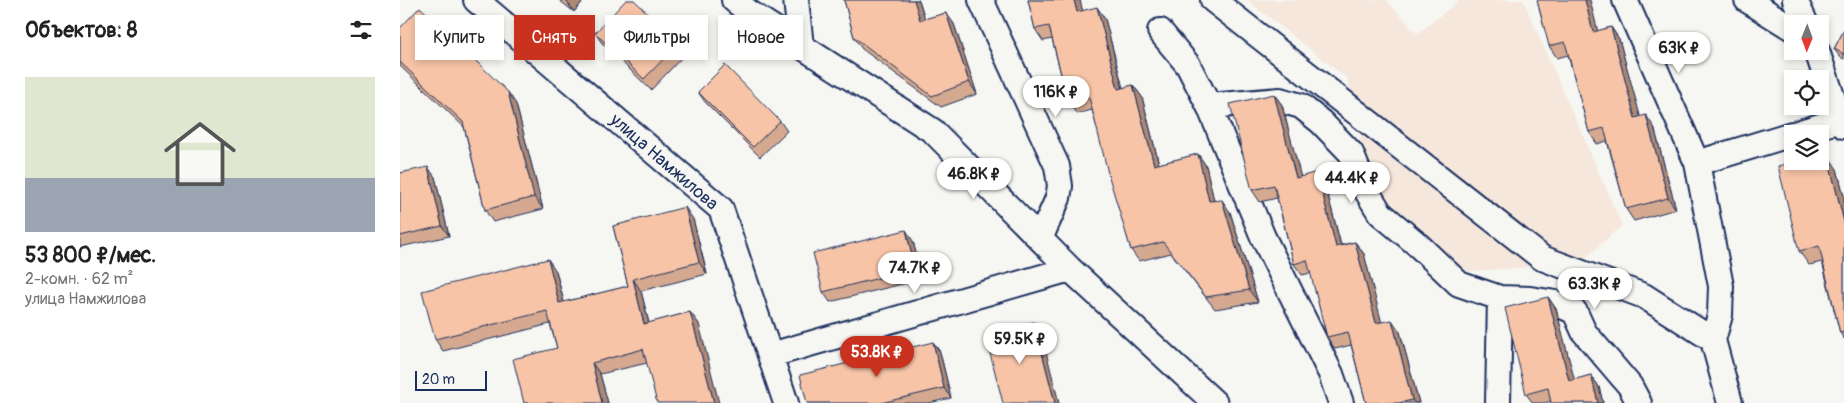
<!DOCTYPE html>
<html lang="ru">
<head>
<meta charset="utf-8">
<style>
	body { margin:0; font-family:Pangolin,sans-serif; background:#f6f6f6; color:#222; height:100vh; display:flex; flex-direction:column; font-size:19px; white-space:nowrap }
	* { box-sizing:border-box; margin:0 }
	p { font-size:16px; color:#767676 }
	.icon { flex:none; width:28px; height:28px; fill:none; stroke:currentColor; stroke-width:2; stroke-linecap:round; stroke-linejoin:round }
	.map { position:relative; flex:1; overflow:hidden }
	.drawer { display:flex; flex-direction:column; background:#fff; width:400px }
	.drawer>* { flex:none }
	.top-card { position:absolute; left:15px; top:15px; width:475px; height:45px; display:flex; gap:10px }
	.needle { width:32px; rotate:181deg }
	.controls { position:absolute; left:1384px; top:15px; display:grid; gap:10px }
	.controls a { display:grid; place-items:center; width:45px; height:45px; border-radius:0px; background:#fff; box-shadow:0 2px 8px #0003; font-size:25px }
	.scale { position:absolute; left:15px; bottom:12px; width:72px; box-sizing:border-box; padding-left:5px; border:2px solid #1b2f5e; border-top:0; font-size:14px; line-height:18px; white-space:nowrap; color:#1b2f5e; -webkit-text-stroke:4px #f6f6f2; paint-order:stroke }
	.price { position:absolute; translate:-50% -42px; padding:0 11px; border-radius:18px; background:#fff; color:#222; font-size:16px; line-height:32px; filter:drop-shadow(0 1px 2px #0008) }
	.price::after { content:''; position:absolute; left:50%; top:30px; width:15px; height:11px; margin-left:-8px; background:inherit; clip-path:polygon(0 0,100% 0,50% 100%) }
	.price.on { background:#c8321e; color:#fff }
	ul { padding:0; list-style:none }
	li { display:grid; align-content:center; gap:10px; height:265px; padding:0 25px }
	li+li { border-top:1px solid #e0e0e0 }
	li span { display:grid; place-items:center; height:155px; border-radius:0px; color:#555 }
	li>.icon { margin-inline-start:auto }
	span .icon { width:90px; height:90px; fill:#fffc; stroke-width:1 }
	li b { font-size:21px }
	h2 { display:flex; justify-content:space-between; align-items:center; height:60px; padding:0 25px; font-size:21px }
	.pill { padding:0 18px; border-radius:0px; background:#fff; box-shadow:0 2px 8px #0003; font-size:18px; line-height:45px }
	.pill.on { background:#c8321e; color:#fff }
	main { display:flex; flex:1; min-height:0 }
	.map>svg:first-child { display:block }
	.built { fill:#f6e7dc }
	.lines { fill:none; stroke-linecap:round; stroke-linejoin:round }
	.minor-casing { stroke:#1b2f5e; stroke-width:28 }
	.minor { stroke:#f6f6f2; stroke-width:24 }
	.wall { fill:#d4a990; stroke:#1b2f5e }
	.shaded-wall { fill:#ad8975; stroke:#1b2f5e }
	.building { fill:#f7c4a7; stroke:#1b2f5e }
	.labels { text-anchor:middle; dominant-baseline:central; stroke-width:5; stroke-linejoin:round; paint-order:stroke }
	.street-label { font-size:18px; fill:#1b2f5e; stroke:#f6f6f2 }
</style>
</head>
<body>
<main>
<section class="drawer">
<h2>Объектов: 8<svg class="icon" aria-label="filters" viewBox="0 0 24 24"><path d="M4 7h16M4 17h16"/><circle cx="9" cy="7" r="2"/><circle cx="15" cy="17" r="2"/></svg></h2>
<ul>
<li><span style="background:linear-gradient(#dfe7d0 65%,#9aa5b1 0)"><svg class="icon" aria-label="home" viewBox="0 0 24 24"><path d="M3 11l9-7 9 7M6 9v11h12V9"/></svg></span><div><b>53 800 ₽/мес.</b><p>2-комн. · 62 m²</p><p>улица Намжилова</p></div></li>
</ul>
</section>
<div class="map">
<svg width="1444" height="403" viewBox="0 0 1444 403">
	<rect width="100%" height="100%" fill="#f6f6f2"/>
	<filter id="ink" filterUnits="userSpaceOnUse"><feTurbulence type="fractalNoise" baseFrequency=".02" numOctaves="2"/><feDisplacementMap in="SourceGraphic" scale="10" xChannelSelector="R" yChannelSelector="G"/><feConvolveMatrix kernelMatrix="1 2 1 2 8 2 1 2 1" color-interpolation-filters="sRGB"/></filter>
	<g filter="url(#ink)">
		<!-- built -->
		<path class="built" d="M 847,0 L 986,0 L 1017,34 L 1060,0 L 1123,0 L 1222,225 L 1179,264 L 1057,272 L 970,185 L 948,79 Z"/>
		<g class="lines">
			<!-- minor casing -->
			<g class="minor-casing">
				<path id="minor" d="M 76,0 L 321,209 L 386,403
					M 334,0 L 350,13 L 533,131 L 670,269 L 815,403
					M 396,0 L 401,46
					M 581,0 L 657,166 L 660,186 L 658,198 L 640,239
					M 813,0 L 1142,258 L 1244,296 L 1313,340
					M 1225,0 L 1297,163
					M 1347,0 L 1392,28
					M 1395,0 L 1406,24
					M 760,31 L 788,65 L 809,106 L 863,237 L 931,374 L 941,403
					M 1417,51 L 1440,120 L 1444,126
					M 809,106 L 880,100 L 901,106 L 921,122 L 951,153 L 966,190 L 980,213 L 1017,244 L 1059,284 L 1100,298 L 1130,299 L 1156,303 L 1175,312 L 1184,332 L 1230,386 L 1239,403
					M 1394,134 L 1440,120
					M 371,355 L 670,269
					M 1098,403 L 1100,298
					M 1330,403 L 1313,340 L 1320,315 L 1321,286 L 1297,163 L 1392,134"/>
			</g>
			<!-- minor -->
			<use href="#minor" class="minor"/>
		</g>
		<!-- wall -->
		<path class="wall" d="M 159,0 L 184,0 L 174,12 Z
			M 444,0 L 519,0 L 525,19 L 546,13 L 554,24 L 577,94 L 541,107 L 462,49 L 454,37 Z
			M 628,0 L 680,0 L 682,11 L 705,19 L 723,88 L 733,85 L 742,97 L 759,164 L 798,154 L 806,166 L 814,201 L 830,212 L 858,302 L 815,309 L 771,253 L 739,261 L 731,250 L 692,110 L 677,114 L 668,102 L 652,39 L 643,41 L 635,29 Z
			M 1211,27 L 1219,39 L 1240,117 L 1254,127 L 1276,209 L 1234,221 L 1226,209 L 1207,141 L 1197,144 L 1189,132 L 1168,55 L 1157,58 L 1149,46 Z
			M 0,28 L 116,104 L 143,209 L 93,222 L 85,210 L 64,127 L 0,66 Z
			M 1444,30 L 1444,59 L 1440,57 L 1434,49 Z
			M 195,33 L 279,43 L 286,53 L 251,90 L 202,43 Z
			M 298,92 L 380,121 L 387,131 L 360,157 L 305,102 Z
			M 874,94 L 882,105 L 900,176 L 925,184 L 941,245 L 955,242 L 964,254 L 981,322 L 1000,332 L 1019,403 L 966,403 L 951,345 L 935,349 L 927,337 L 911,273 L 902,275 L 894,264 L 877,198 L 860,202 L 852,190 Z
			M 1437,169 L 1444,196 L 1444,339 L 1440,333 L 1422,262 L 1409,265 L 1399,251 Z
			M 0,173 L 35,177 L 49,236 L 0,247 Z
			M 293,219 L 307,274 L 241,291 L 249,323 L 290,312 L 299,324 L 247,363 L 200,374 L 208,403 L 124,403 L 157,348 L 150,324 L 43,351 L 35,339 L 156,271 L 164,302 L 228,286 L 213,226 Z
			M 513,241 L 522,279 L 430,302 L 423,292 Z
			M 1148,297 L 1156,309 L 1174,380 L 1191,375 L 1199,387 L 1203,403 L 1151,403 L 1151,401 L 1145,403 L 1133,403 L 1126,394 Z
			M 533,342 L 540,352 L 551,398 L 529,403 L 407,403 Z"/>
		<!-- shaded-wall -->
		<path class="shaded-wall" d="M 169,0 L 184,0 L 174,12 L 167,2 Z
			M 514,0 L 519,0 L 529,32 L 520,20 Z
			M 674,0 L 680,0 L 686,24 L 677,12 Z
			M 1185,0 L 1190,0 L 1201,44 L 1193,32 Z
			M 697,7 L 705,19 L 726,101 L 718,89 Z
			M 546,13 L 554,24 L 577,94 L 569,82 Z
			M 1211,27 L 1219,39 L 1244,130 L 1235,118 Z
			M 733,85 L 742,97 L 762,177 L 754,165 Z
			M 108,92 L 116,104 L 143,209 L 134,197 Z
			M 874,94 L 882,105 L 904,189 L 896,178 Z
			M 1246,115 L 1254,127 L 1276,209 L 1268,198 Z
			M 798,154 L 806,166 L 817,213 L 809,201 Z
			M 1427,154 L 1437,169 L 1444,196 L 1444,222 Z
			M 28,167 L 35,177 L 49,236 L 42,226 Z
			M 917,172 L 925,184 L 944,258 L 936,247 Z
			M 822,200 L 830,212 L 858,302 L 849,290 Z
			M 285,207 L 293,219 L 307,274 L 299,262 Z
			M 506,230 L 513,241 L 522,279 L 515,269 Z
			M 955,242 L 964,254 L 985,335 L 976,323 Z
			M 148,259 L 156,271 L 167,315 L 159,303 Z
			M 233,279 L 241,291 L 252,336 L 244,324 Z
			M 1148,297 L 1156,309 L 1178,393 L 1169,381 Z
			M 290,312 L 299,324 L 319,403 L 314,403 Z
			M 992,320 L 1000,332 L 1019,403 L 1015,403 L 1012,400 Z
			M 634,322 L 641,332 L 659,403 L 655,403 Z
			M 533,342 L 540,352 L 551,398 L 544,388 Z
			M 192,363 L 200,374 L 208,403 L 202,403 Z
			M 1191,375 L 1199,387 L 1203,403 L 1198,403 Z"/>
		<!-- building -->
		<path class="building" d="M 226,0 L 234,0 L 279,43 L 244,79 L 195,33 Z
			M 444,0 L 514,0 L 520,20 L 546,13 L 569,82 L 532,96 L 454,37 Z
			M 628,0 L 674,0 L 677,12 L 697,7 L 718,89 L 733,85 L 754,165 L 798,154 L 809,201 L 822,200 L 849,290 L 806,297 L 763,242 L 731,250 L 709,177 L 689,97 L 668,102 L 649,26 L 635,29 Z
			M 1137,0 L 1185,0 L 1193,32 L 1211,27 L 1235,118 L 1246,115 L 1268,198 L 1226,209 L 1204,128 L 1189,132 L 1165,42 L 1149,46 Z
			M 20,7 L 108,92 L 134,197 L 85,210 L 63,122 L 0,62 L 0,28 Z
			M 1444,30 L 1444,54 L 1434,49 Z
			M 325,65 L 380,121 L 353,147 L 298,92 Z
			M 874,94 L 896,178 L 917,172 L 936,247 L 955,242 L 976,323 L 992,320 L 1012,400 L 999,403 L 966,403 L 948,332 L 927,337 L 907,260 L 894,264 L 874,185 L 852,190 L 830,104 Z
			M 1427,154 L 1444,222 L 1444,332 L 1440,333 L 1419,246 L 1399,251 L 1378,166 L 1399,161 L 1420,161 L 1420,156 Z
			M 28,167 L 42,226 L 0,236 L 0,173 Z
			M 285,207 L 299,262 L 233,279 L 244,324 L 290,312 L 314,403 L 257,403 L 243,349 L 192,363 L 202,403 L 124,403 L 113,359 L 157,348 L 147,311 L 35,339 L 22,291 L 148,259 L 159,303 L 228,286 L 213,226 Z
			M 506,230 L 515,269 L 423,292 L 413,253 Z
			M 1148,297 L 1169,381 L 1191,375 L 1198,403 L 1151,403 L 1148,388 L 1126,394 L 1105,308 Z
			M 634,322 L 655,403 L 603,403 L 585,334 Z
			M 533,342 L 544,388 L 481,403 L 407,403 L 400,375 Z"/>
	</g>
	<g class="labels">
		<!-- street labels -->
		<g class="street-label">
			<text transform="translate(264 162) rotate(41)">улица Намжилова</text>
		</g>
	</g>
</svg>
<div class="controls">
<a><svg class="needle" viewBox="-14 -14 28 28"><path d="M0-13l5 13h-10z" fill="#e53935"/><path d="M0 13l5-13h-10z" fill="#767676"/></svg></a>
<a><svg class="icon" aria-label="locate" viewBox="0 0 24 24"><circle cx="12" cy="12" r="6"/><path d="M12 2v4M12 18v4M2 12h4M18 12h4"/></svg></a>
<a><svg class="icon" aria-label="layers" viewBox="0 0 24 24"><path d="M12 4l9 5-9 5-9-5zM3 14l9 5 9-5"/></svg></a>
</div>
<div class="scale">20 m</div>
<b class="price" style="left:1279px;top:74px">63K ₽</b>
<b class="price" style="left:656px;top:118px">116K ₽</b>
<b class="price" style="left:574px;top:200px">46.8K ₽</b>
<b class="price" style="left:952px;top:204px">44.4K ₽</b>
<b class="price" style="left:515px;top:294px">74.7K ₽</b>
<b class="price" style="left:1195px;top:310px">63.3K ₽</b>
<b class="price" style="left:620px;top:365px">59.5K ₽</b>
<b class="price on" style="left:477px;top:378px">53.8K ₽</b>
<div class="top-card">
<a class="pill">Купить</a>
<a class="pill on">Снять</a>
<a class="pill">Фильтры</a>
<a class="pill">Новое</a>
</div>
</div>
</main>
</body>
</html>
